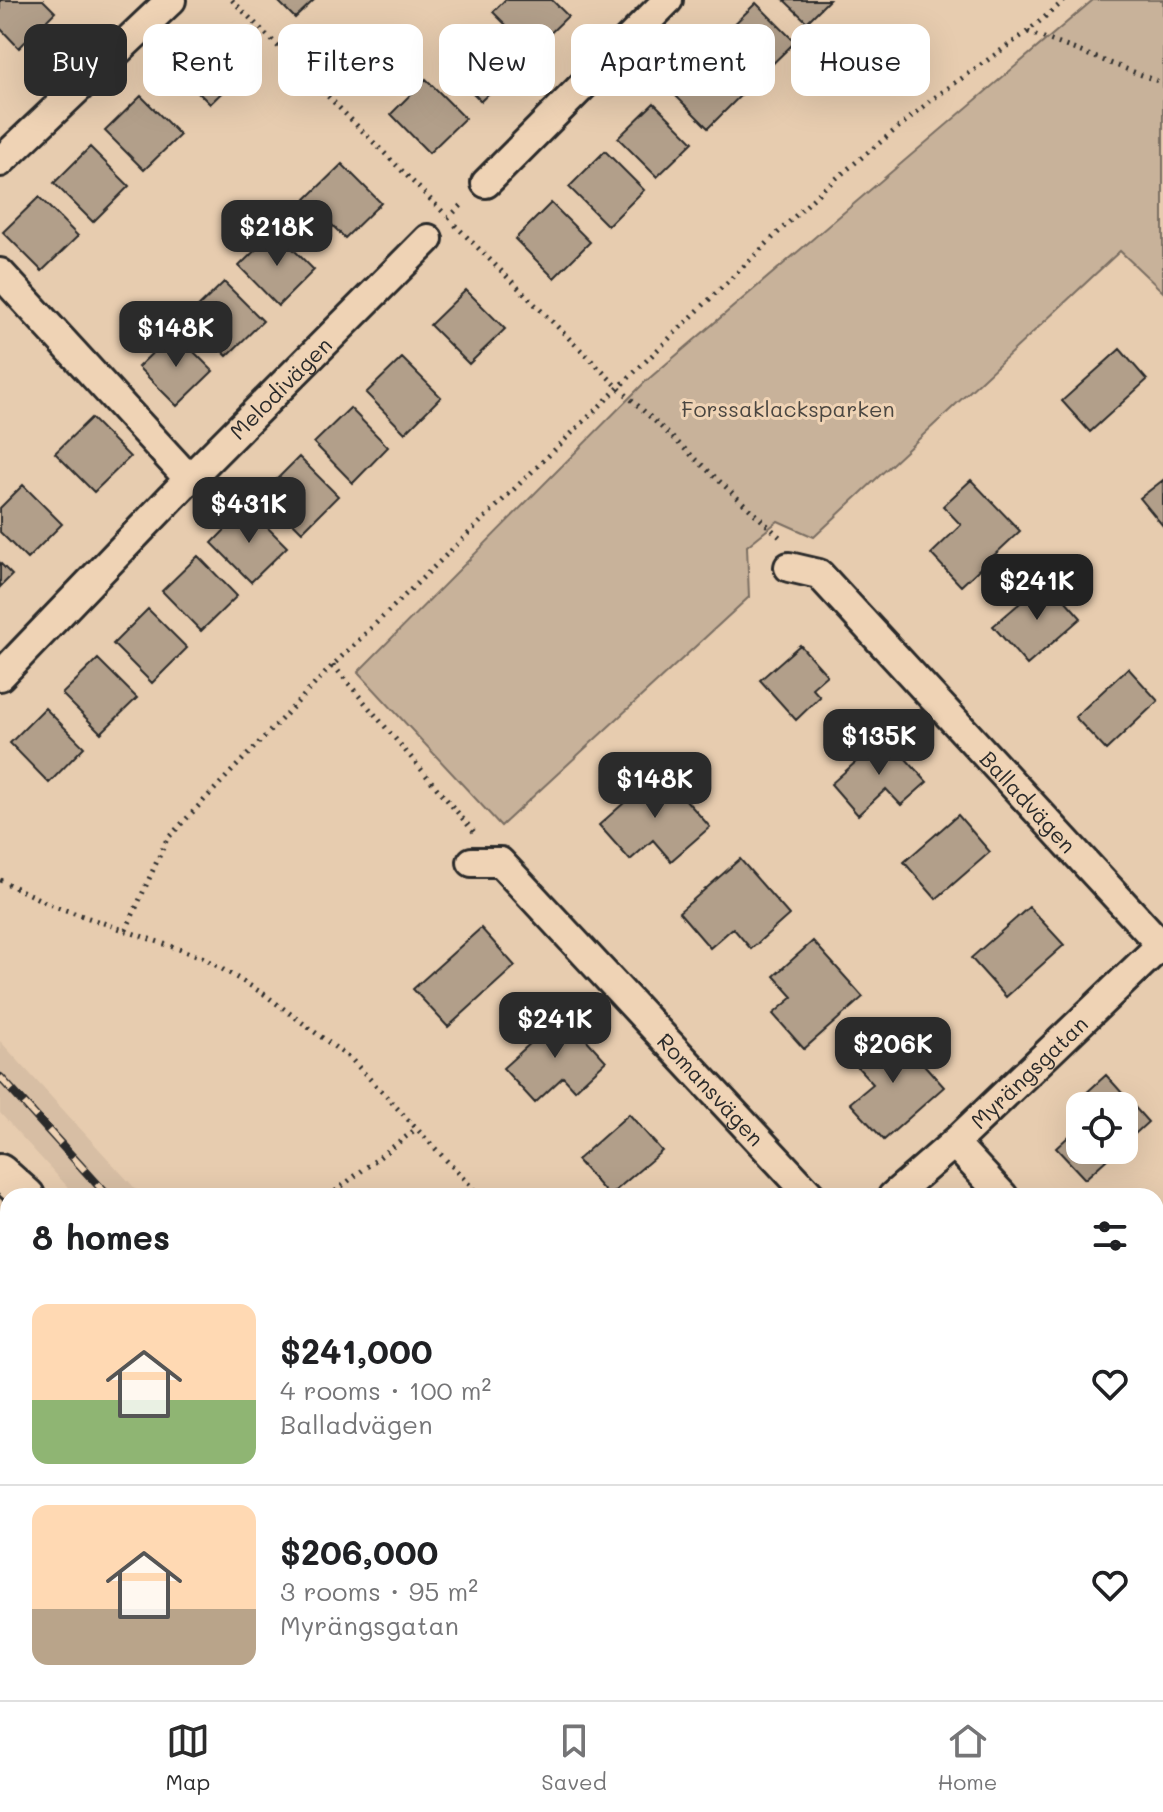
<!DOCTYPE html>
<html lang="en">
<head>
<meta charset="utf-8">
<style>
	body { margin:0; font-family:Mali,sans-serif; background:#f6f6f6; color:#202124; height:100vh; display:flex; flex-direction:column; font-size:30px; white-space:nowrap }
	* { box-sizing:border-box; margin:0 }
	p { font-size:26px; color:#757577 }
	.icon { flex:none; width:44px; height:44px; fill:none; stroke:currentColor; stroke-width:2; stroke-linecap:round; stroke-linejoin:round }
	.map { position:relative; flex:1; overflow:hidden }
	.panel { position:absolute; left:0px; top:1188px; width:1164px; height:512px; display:flex; flex-direction:column; background:#fff; border-radius:24px 24px 0 0; box-shadow:0 8px 32px #0002 }
	.panel>* { flex:none }
	.banner { position:absolute; left:24px; top:24px; width:1116px; height:72px; display:flex; gap:16px }
	.tools { position:absolute; left:1066px; top:1092px; display:grid; gap:16px }
	.tools a { display:grid; place-items:center; width:72px; height:72px; border-radius:16px; background:#fff; box-shadow:0 8px 32px #0002; font-size:40px }
	.price { position:absolute; translate:-50% -68px; padding:0 18px; border-radius:16px; background:#2b2b2b; color:#fff; font-size:26px; line-height:52px; filter:drop-shadow(0 2px 4px #0008) }
	.price::after { content:''; position:absolute; left:50%; top:48px; width:24px; height:18px; margin-left:-12px; background:inherit; clip-path:polygon(0 0,100% 0,50% 100%) }
	.price.active { background:#222; color:#fff }
	ul { padding:0; list-style:none }
	li { display:flex; align-items:center; gap:24px; height:200px; padding:0 32px }
	li+li { border-top:2px solid #e0e0e0 }
	li span { display:grid; place-items:center; flex:none; width:224px; height:160px; border-radius:16px; color:#555 }
	li>.icon { margin-inline-start:auto }
	span .icon { width:96px; height:96px; fill:#fffc; stroke-width:1 }
	li b { font-size:34px }
	h2 { display:flex; justify-content:space-between; align-items:center; height:96px; padding:0 32px; font-size:34px }
	.chip { padding:0 28px; border-radius:16px; background:#fff; box-shadow:0 8px 32px #0002; font-size:28px; line-height:72px }
	.chip.active { background:#2b2b2b; color:#fff }
	.tabs { display:flex; justify-content:space-around; align-items:center; height:112px; border-top:2px solid #e0e0e0; background:#fff; font-size:22px; color:#757577 }
	.tabs a { display:grid; justify-items:center; gap:4px }
	.tabs .active { color:#2b2b2b }
	.map>svg:first-child { display:block }
	.built { fill:#d7bea4 }
	.green { fill:#c8b29a; stroke:#7a6e62; stroke-width:2 }
	.building { fill:#b29f8a; stroke:#2b2b2b; stroke-width:2 }
	.lines { fill:none; stroke-linecap:round; stroke-linejoin:round }
	.minor-casing { stroke:#2b2b2b; stroke-width:34 }
	.tertiary-casing { stroke:#2b2b2b; stroke-width:40 }
	.path { stroke:#2b2b2b; stroke-width:5; stroke-dasharray:2 6; stroke-linecap:butt }
	.minor { stroke:#efd3b5; stroke-width:28 }
	.tertiary { stroke:#efd3b5; stroke-width:34 }
	.rail-casing { stroke:#2b2b2b; stroke-width:9 }
	.rail { stroke:#efd3b5; stroke-width:6; stroke-dasharray:18; stroke-linecap:butt }
	.labels { text-anchor:middle; dominant-baseline:central; stroke-width:6; stroke-linejoin:round; paint-order:stroke }
	.street-label { font-size:22px; fill:#2b2b2b; stroke:#efd3b5 }
	.park-label { font-size:22px; fill:#4a4641; stroke:#efd3b5 }
</style>
</head>
<body>
<div class="map">
<svg width="1163" height="1700" viewBox="0 0 1163 1700">
	<rect width="100%" height="100%" fill="#e7ccaf"/>
	<filter id="ink" filterUnits="userSpaceOnUse"><feTurbulence type="fractalNoise" baseFrequency=".0125" numOctaves="2"/><feDisplacementMap in="SourceGraphic" scale="16" xChannelSelector="R" yChannelSelector="G"/><feConvolveMatrix kernelMatrix="1 2 1 2 8 2 1 2 1" color-interpolation-filters="sRGB"/></filter>
	<g filter="url(#ink)">
		<!-- built -->
		<path class="built" d="M 0,1041 L 142,1196 L 76,1196 L 0,1113 Z
			M 528,1692 L 594,1692 L 602,1700 L 535,1700 Z"/>
		<!-- green -->
		<path class="green" d="M 1093,0 L 1163,0 L 1163,292 L 1120,251 L 814,537 L 778,521 L 747,546 L 749,597 L 501,826 L 358,672 L 645,382 Z"/>
		<!-- building -->
		<path class="building" d="M 0,0 L 43,0 L 55,12 L 19,48 L 0,28 Z
			M 277,0 L 314,0 L 295,18 Z
			M 505,0 L 552,0 L 568,16 L 532,51 L 493,12 Z
			M 784,0 L 829,0 L 807,22 Z
			M 756,3 L 795,42 L 759,77 L 720,38 Z
			M 478,26 L 517,66 L 481,101 L 442,62 Z
			M 207,30 L 246,69 L 210,104 L 171,65 Z
			M 705,53 L 744,92 L 708,128 L 669,89 Z
			M 426,79 L 465,118 L 429,153 L 391,114 Z
			M 141,96 L 180,135 L 144,170 L 105,131 Z
			M 654,103 L 693,142 L 657,177 L 618,138 Z
			M 90,147 L 129,186 L 93,222 L 54,183 Z
			M 605,151 L 644,190 L 608,226 L 569,187 Z
			M 342,164 L 381,203 L 345,238 L 306,199 Z
			M 39,197 L 78,236 L 42,271 L 3,232 Z
			M 551,203 L 590,242 L 554,278 L 515,239 Z
			M 275,231 L 314,270 L 278,306 L 239,266 Z
			M 224,282 L 263,321 L 227,356 L 188,317 Z
			M 466,290 L 505,329 L 469,364 L 430,325 Z
			M 174,332 L 213,371 L 177,406 L 138,367 Z
			M 1120,349 L 1147,380 L 1090,432 L 1062,401 Z
			M 402,358 L 441,397 L 405,433 L 366,393 Z
			M 350,408 L 388,447 L 353,483 L 314,443 Z
			M 91,418 L 130,457 L 94,492 L 55,453 Z
			M 299,457 L 338,496 L 302,532 L 263,493 Z
			M 971,480 L 1020,531 L 961,586 L 931,554 L 961,525 L 943,506 Z
			M 1163,480 L 1163,526 L 1140,498 Z
			M 23,485 L 62,524 L 27,559 L 0,532 L 0,508 Z
			M 247,507 L 287,547 L 251,582 L 212,543 Z
			M 198,556 L 237,596 L 201,631 L 162,591 Z
			M 0,563 L 12,575 L 0,587 Z
			M 1047,580 L 1081,618 L 1027,665 L 993,626 Z
			M 148,609 L 187,648 L 152,683 L 113,644 Z
			M 800,645 L 827,675 L 812,688 L 820,697 L 796,720 L 760,680 Z
			M 98,659 L 137,698 L 101,733 L 62,694 Z
			M 1128,668 L 1158,701 L 1106,750 L 1075,717 Z
			M 45,708 L 84,747 L 49,783 L 10,743 Z
			M 885,736 L 927,782 L 901,805 L 886,789 L 858,815 L 831,784 Z
			M 660,771 L 710,827 L 671,861 L 653,840 L 630,860 L 599,825 Z
			M 958,815 L 990,852 L 936,899 L 904,862 Z
			M 740,859 L 789,915 L 751,949 L 733,928 L 710,948 L 679,912 Z
			M 1029,907 L 1064,945 L 1006,997 L 971,958 Z
			M 481,928 L 515,966 L 448,1027 L 413,989 Z
			M 813,941 L 863,997 L 804,1049 L 773,1014 L 793,997 L 774,976 Z
			M 563,1014 L 606,1061 L 575,1090 L 563,1077 L 535,1103 L 503,1068 Z
			M 892,1029 L 944,1087 L 884,1140 L 850,1103 L 873,1084 L 854,1063 Z
			M 1106,1075 L 1148,1122 L 1124,1144 L 1124,1106 L 1080,1106 L 1080,1112 L 1073,1105 Z
			M 629,1114 L 662,1151 L 609,1196 L 577,1160 Z
			M 1080,1126 L 1080,1150 L 1117,1150 L 1085,1179 L 1056,1148 Z
			M 1156,1220 L 1163,1227 L 1163,1252 L 1156,1258 Z
			M 0,1346 L 8,1354 L 8,1359 L 0,1366 Z
			M 1156,1456 L 1163,1464 L 1162,1533 L 1156,1526 Z
			M 8,1594 L 8,1633 L 0,1624 L 0,1602 Z
			M 61,1692 L 143,1692 L 150,1700 L 68,1700 Z
			M 239,1692 L 279,1692 L 287,1700 L 246,1700 Z
			M 1123,1692 L 1139,1692 L 1146,1700 L 1114,1700 Z"/>
		<g class="lines">
			<!-- minor casing -->
			<g class="minor-casing">
				<g id="minor">
					<path d="M 0,162 L 171,0"/>
					<path d="M 486,183 L 668,0"/>
					<path d="M 0,273 L 189,479"/>
					<path id="s1" d="M 789,567 L 819,574 L 1161,945"/>
					<path id="s2" d="M 0,676 L 189,479 L 428,239"/>
					<path id="s3" d="M 472,862 L 500,862 L 811,1196"/>
					<path d="M 954,1143 L 1003,1196"/>
					<path id="s4" d="M 893,1196 L 954,1143 L 1163,943"/>
					<path d="M 1156,1362 L 1163,1369"/>
					<path d="M 947,1692 L 954,1700"/>
				</g>
			</g>
			<!-- tertiary casing -->
			<g class="tertiary-casing">
				<path id="tertiary" d="M 0,1172 L 27,1196
					M 431,1692 L 438,1700"/>
			</g>
			<!-- path -->
			<path class="path" d="M 232,0 L 443,212
				M 1028,32 L 1163,83
				M 448,218 L 464,203
				M 455,225 L 620,389 L 782,539
				M 333,665 L 474,832
				M 0,880 L 51,905 L 202,957 L 264,994 L 352,1060 L 480,1196
				M 126,930 L 167,839 L 333,665 L 821,191 L 934,98 L 1027,32 L 1065,0
				M 329,1196 L 416,1129
				M 0,1243 L 8,1251
				M 0,1489 L 8,1481
				M 367,1692 L 374,1700
				M 0,1695 L 5,1700"/>
			<!-- minor -->
			<use href="#minor" class="minor"/>
			<!-- tertiary -->
			<use href="#tertiary" class="tertiary"/>
			<!-- rail casing -->
			<g class="rail-casing">
				<path id="rail" d="M 0,1077 L 108,1196
					M 561,1692 L 568,1700"/>
			</g>
			<!-- rail -->
			<use href="#rail" class="rail"/>
		</g>
	</g>
	<g class="labels">
		<!-- street labels -->
		<g class="street-label">
			<text stroke="none"><textPath href="#s2" startOffset="402">Melodivägen</textPath></text>
			<text stroke="none"><textPath href="#s1" startOffset="340">Balladvägen</textPath></text>
			<text stroke="none"><textPath href="#s4" startOffset="184">Myrängsgatan</textPath></text>
			<text stroke="none"><textPath href="#s3" startOffset="338">Romansvägen</textPath></text>
		</g>
		<!-- park labels -->
		<g class="park-label">
			<text x="788" y="408">Forssaklacksparken</text>
		</g>
	</g>
</svg>
<div class="tools">
<a><svg class="icon" aria-label="locate" viewBox="0 0 24 24"><circle cx="12" cy="12" r="6"/><path d="M12 2v4M12 18v4M2 12h4M18 12h4"/></svg></a>
</div>
<b class="price" style="left:277px;top:268px">$218K</b>
<b class="price" style="left:176px;top:369px">$148K</b>
<b class="price" style="left:249px;top:545px">$431K</b>
<b class="price active" style="left:1037px;top:622px">$241K</b>
<b class="price" style="left:879px;top:777px">$135K</b>
<b class="price" style="left:655px;top:820px">$148K</b>
<b class="price" style="left:555px;top:1060px">$241K</b>
<b class="price" style="left:893px;top:1085px">$206K</b>
<div class="banner">
<a class="chip active">Buy</a>
<a class="chip">Rent</a>
<a class="chip">Filters</a>
<a class="chip">New</a>
<a class="chip">Apartment</a>
<a class="chip">House</a>
</div>
<section class="panel">
<h2>8 homes<svg class="icon" aria-label="filters" viewBox="0 0 24 24"><path d="M4 7h16M4 17h16"/><circle cx="9" cy="7" r="2"/><circle cx="15" cy="17" r="2"/></svg></h2>
<ul>
<li><span style="background:linear-gradient(#ffd9b3 60%,#8fb573 0)"><svg class="icon" aria-label="home" viewBox="0 0 24 24"><path d="M3 11l9-7 9 7M6 9v11h12V9"/></svg></span><div><b>$241,000</b><p>4 rooms · 100 m²</p><p>Balladvägen</p></div><svg class="icon" aria-label="heart" viewBox="0 0 24 24"><path d="M12 20l-8-8c-3-5 5-10 8-4 3-6 11-1 8 4z"/></svg></li>
<li><span style="background:linear-gradient(#ffd9b3 65%,#b9a48a 0)"><svg class="icon" aria-label="home" viewBox="0 0 24 24"><path d="M3 11l9-7 9 7M6 9v11h12V9"/></svg></span><div><b>$206,000</b><p>3 rooms · 95 m²</p><p>Myrängsgatan</p></div><svg class="icon" aria-label="heart" viewBox="0 0 24 24"><path d="M12 20l-8-8c-3-5 5-10 8-4 3-6 11-1 8 4z"/></svg></li>
</ul>
</section>
</div>
<nav class="tabs">
<a class="active"><svg class="icon" aria-label="map" viewBox="0 0 24 24"><path d="M3 6l6-2 6 2 6-2v14l-6 2-6-2-6 2zM9 4v14M15 6v14"/></svg>Map</a>
<a><svg class="icon" aria-label="saved" viewBox="0 0 24 24"><path d="M7 4h10v16l-5-4-5 4z"/></svg>Saved</a>
<a><svg class="icon" aria-label="home" viewBox="0 0 24 24"><path d="M3 11l9-7 9 7M6 9v11h12V9"/></svg>Home</a>
</nav>
</body>
</html>
